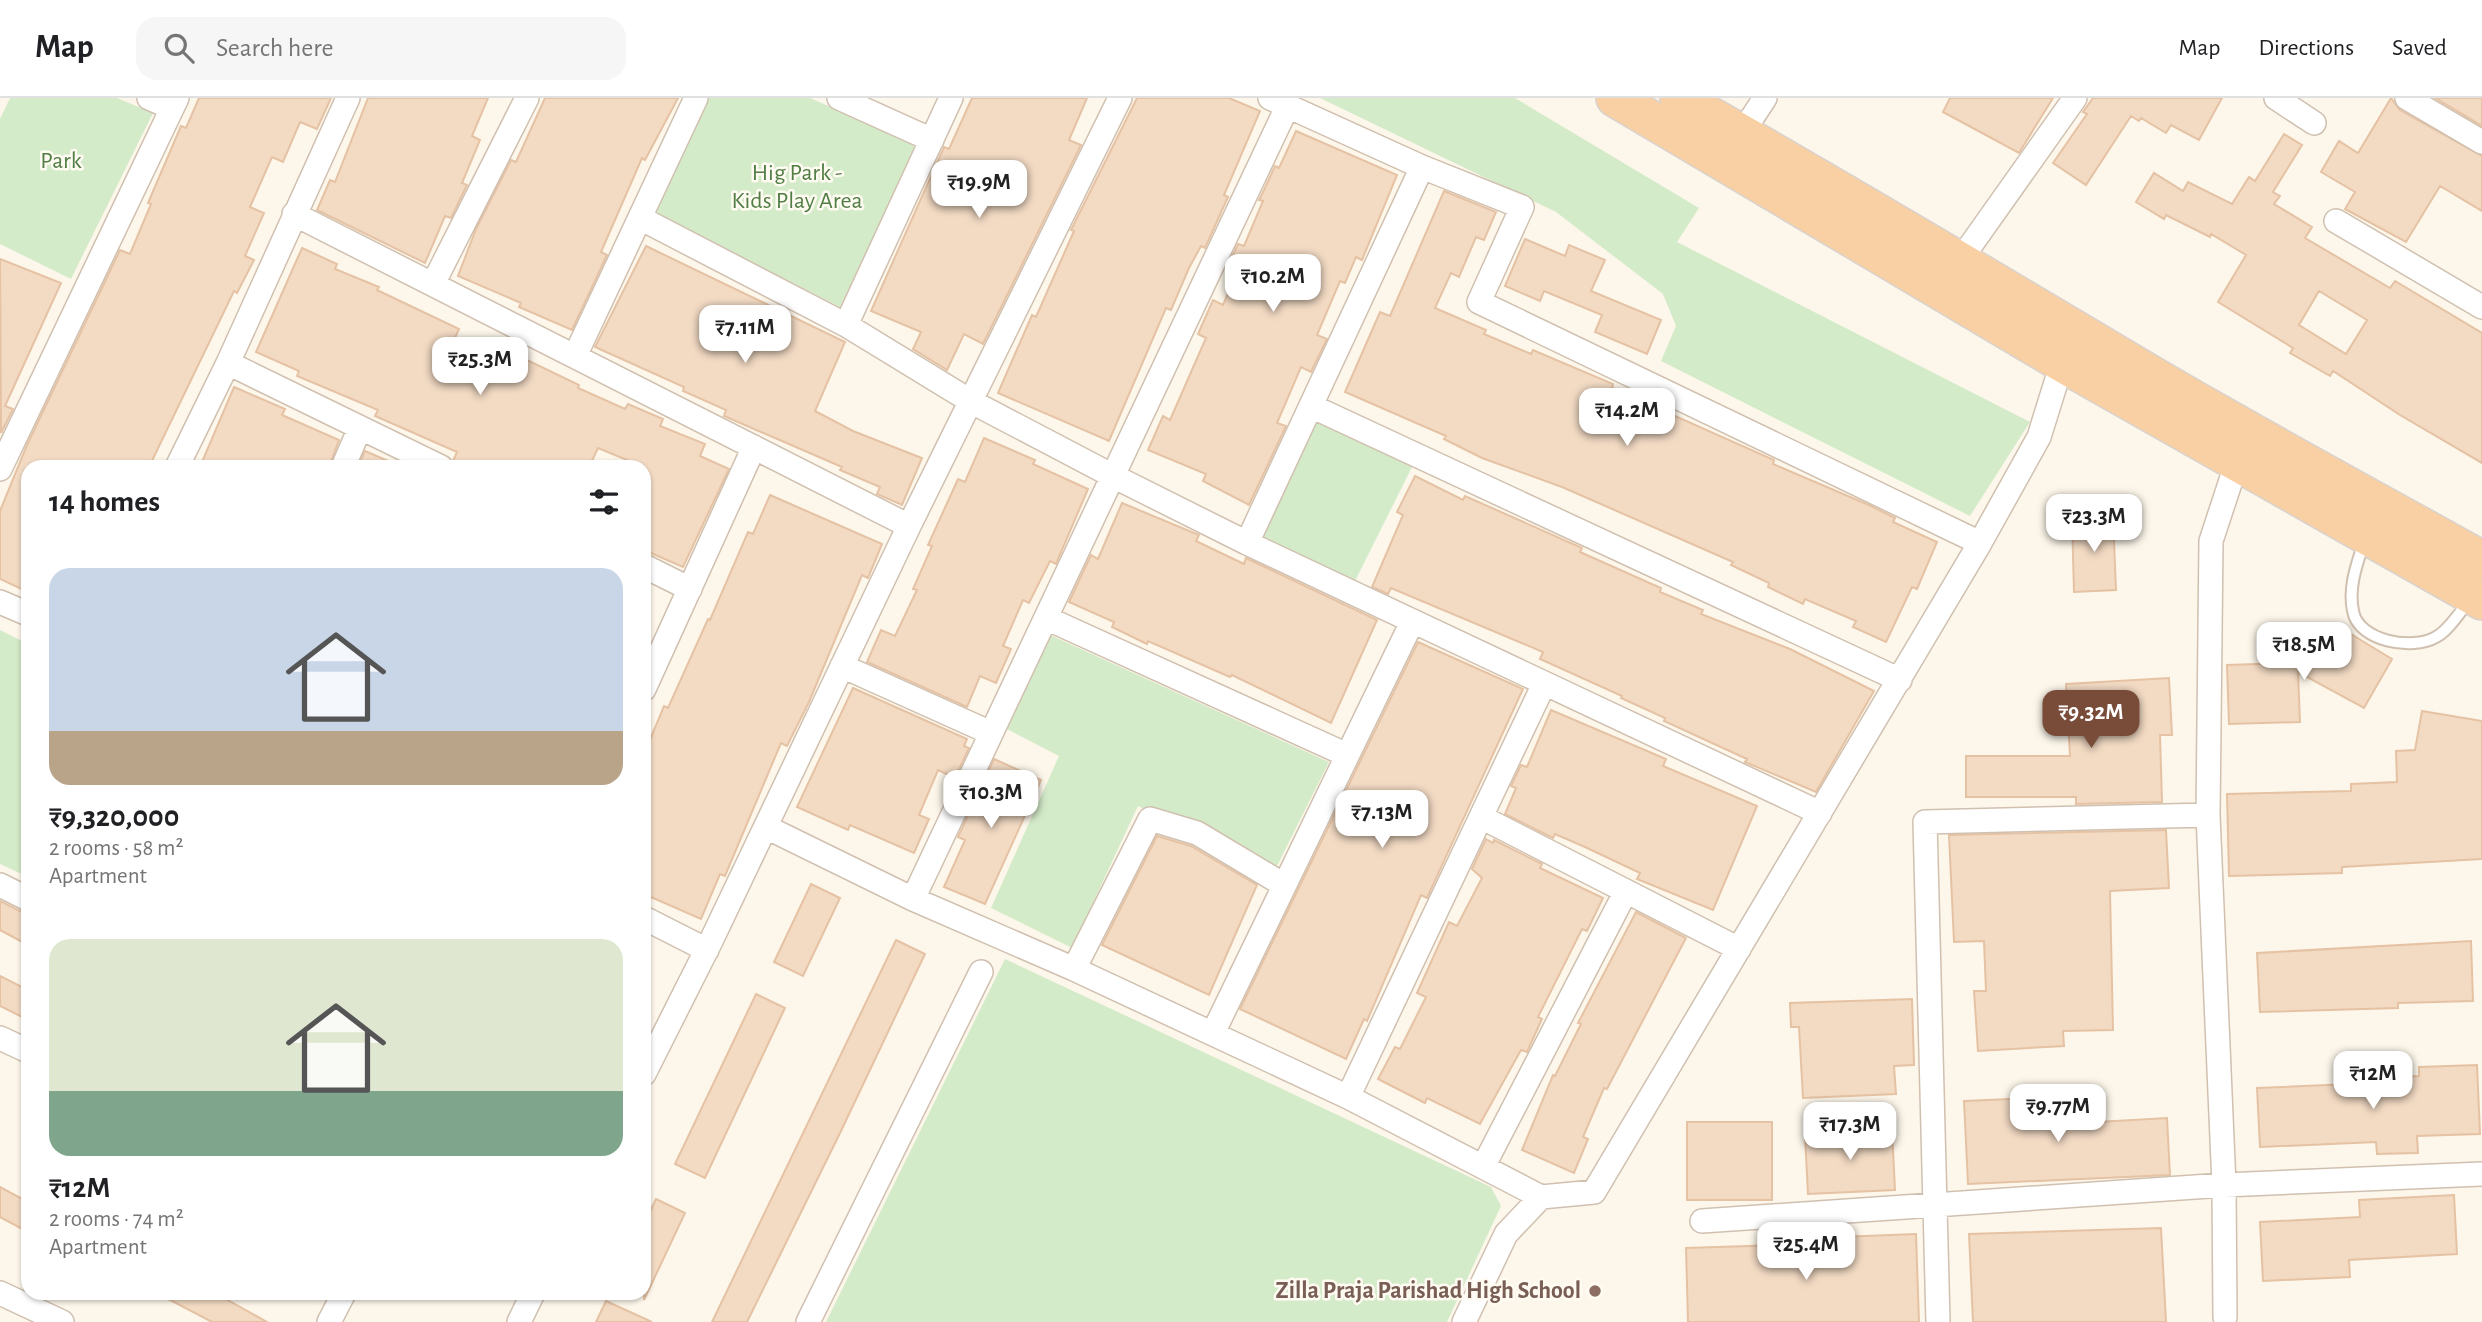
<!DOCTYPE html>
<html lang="en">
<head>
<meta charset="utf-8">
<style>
	body { margin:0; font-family:"Alegreya Sans",sans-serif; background:#f6f6f6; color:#202124; height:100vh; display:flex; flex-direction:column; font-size:26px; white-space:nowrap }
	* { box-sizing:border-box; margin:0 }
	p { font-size:23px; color:#757577 }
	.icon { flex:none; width:38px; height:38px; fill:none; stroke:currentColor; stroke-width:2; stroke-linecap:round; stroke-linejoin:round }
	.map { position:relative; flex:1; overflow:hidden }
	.drawer { position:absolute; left:21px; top:362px; width:630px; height:840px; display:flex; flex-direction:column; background:#fff; border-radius:21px; box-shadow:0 2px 5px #0004 }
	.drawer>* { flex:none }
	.price { position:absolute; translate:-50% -60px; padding:0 16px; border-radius:14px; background:#fff; color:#222; font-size:23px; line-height:46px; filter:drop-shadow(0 2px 4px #0008) }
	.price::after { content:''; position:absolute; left:50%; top:42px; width:21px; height:16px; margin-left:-10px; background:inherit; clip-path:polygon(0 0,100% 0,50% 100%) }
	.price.on { background:#794b39; color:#fff }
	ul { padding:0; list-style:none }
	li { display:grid; align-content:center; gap:14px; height:371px; padding:0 28px }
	li span { display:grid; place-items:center; height:217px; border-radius:21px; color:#555 }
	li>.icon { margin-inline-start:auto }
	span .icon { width:126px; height:126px; fill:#fffc; stroke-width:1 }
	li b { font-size:30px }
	h2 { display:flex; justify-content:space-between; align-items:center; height:84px; padding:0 28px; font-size:30px }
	header { display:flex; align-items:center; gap:42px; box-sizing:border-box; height:98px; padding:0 35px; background:#fff; border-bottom:2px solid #e0e0e0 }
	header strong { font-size:33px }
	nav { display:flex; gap:38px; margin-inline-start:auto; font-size:24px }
	.search { width:490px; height:63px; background:#f6f6f6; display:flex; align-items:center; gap:18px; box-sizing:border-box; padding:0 24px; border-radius:21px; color:#757577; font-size:26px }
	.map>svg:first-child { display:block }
	.green { fill:#d4ebc9 }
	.building { fill:#f2dac3; stroke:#e5c2a3; stroke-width:2; fill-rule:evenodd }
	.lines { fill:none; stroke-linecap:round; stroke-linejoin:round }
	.service-casing { stroke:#d0c0b0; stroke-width:14 }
	.minor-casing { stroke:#d0c0b0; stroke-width:26 }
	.trunk-casing { stroke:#d9d2cd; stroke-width:40 }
	.service { stroke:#fff; stroke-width:10 }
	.minor { stroke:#fff; stroke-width:23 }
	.trunk { stroke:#f8d0a4; stroke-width:37 }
	.education-dot { fill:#8d6e63; stroke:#fffbf2; stroke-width:2.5 }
	.labels { text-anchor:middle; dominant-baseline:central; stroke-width:5; stroke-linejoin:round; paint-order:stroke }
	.park-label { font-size:24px; fill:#517e45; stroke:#fffbf2 }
	.education-label { font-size:24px; font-weight:bold; fill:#785e54; stroke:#fffbf2; text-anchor:end }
</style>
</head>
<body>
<header>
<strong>Map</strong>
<div class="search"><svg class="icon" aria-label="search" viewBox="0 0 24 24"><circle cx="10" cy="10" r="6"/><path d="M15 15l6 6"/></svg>Search here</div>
<nav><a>Map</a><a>Directions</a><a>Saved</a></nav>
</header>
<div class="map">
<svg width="2482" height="1224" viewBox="0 0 2482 1224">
	<rect width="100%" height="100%" fill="#fdf7eb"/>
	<!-- green -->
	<path class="green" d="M 10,0 L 117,0 L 153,15 L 71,181 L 0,146 L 0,21 Z
		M 708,0 L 810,0 L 917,47 L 840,209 L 654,114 Z
		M 1320,0 L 1515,0 L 1699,110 L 1677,144 L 2030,324 L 1970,418 L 1661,263 L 1676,228 L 1663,196 L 1556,114 Z
		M 1318,322 L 1412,369 L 1354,485 L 1260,438 Z
		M 0,532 L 28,546 L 28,779 L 0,766 Z
		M 1050,537 L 1329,664 L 1274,774 L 1138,708 L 1072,850 L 991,810 L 1059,658 L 1007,631 Z
		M 1005,861 L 1491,1089 L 1501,1108 L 1447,1224 L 826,1224 Z"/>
	<!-- building -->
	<path class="building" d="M 199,0 L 331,0 L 317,31 L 300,24 L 283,64 L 272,59 L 250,109 L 264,115 L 245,158 L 254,162 L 237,195 L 234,193 L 149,369 L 28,369 L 28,494 L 0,481 L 0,413 L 27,347 L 120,152 L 130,156 L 151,106 L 148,105 L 181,28 L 186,30 Z
		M 368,0 L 488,0 L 472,38 L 480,42 L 462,85 L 467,87 L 451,120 L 445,118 L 425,165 L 317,112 L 330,82 L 335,84 Z
		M 545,0 L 678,0 L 645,62 L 642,60 L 601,154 L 607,157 L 572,232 L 519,209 L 521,205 L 458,178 L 476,131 L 511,62 L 516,64 Z
		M 972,0 L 1087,0 L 1069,42 L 1081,47 L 983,246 L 964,236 L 947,272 L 913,251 L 921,234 L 871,213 L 944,49 L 949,51 Z
		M 1137,0 L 1229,0 L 1260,13 L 1224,97 L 1228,99 L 1219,119 L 1205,150 L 1201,148 L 1189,170 L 1171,212 L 1166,210 L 1109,343 L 998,295 L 1032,217 L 1036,219 L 1074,133 L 1071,132 Z
		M 1950,0 L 2053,0 L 2019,55 L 1943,14 Z
		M 2093,0 L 2222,0 L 2199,42 L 2171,27 L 2166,35 L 2141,20 L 2139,23 L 2131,18 L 2086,87 L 2053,65 L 2087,16 L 2083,14 Z
		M 2391,0 L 2400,12 L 2482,58 L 2482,113 L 2440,88 L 2406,144 L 2345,111 L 2355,94 L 2321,74 L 2339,43 L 2358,55 Z
		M 2435,0 L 2482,0 L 2482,28 Z
		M 1296,33 L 1397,77 L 1362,162 L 1356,159 L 1345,185 L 1340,183 L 1317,237 L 1327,241 L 1311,274 L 1301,269 L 1277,325 L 1286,328 L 1249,407 L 1203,383 L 1206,376 L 1148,352 L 1163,318 L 1170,322 L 1206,240 L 1198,236 L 1213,202 L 1223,207 L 1241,165 L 1231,161 L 1238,146 L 1244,148 L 1263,103 L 1259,102 L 1264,92 L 1275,68 L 1279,70 Z
		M 2284,36 L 2302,47 L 2273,94 L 2280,98 L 2274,106 L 2312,129 L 2305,140 L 2390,190 L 2395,183 L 2482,235 L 2482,365 L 2400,317 L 2333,273 L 2330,278 L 2290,255 L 2293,250 L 2218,204 L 2246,157 L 2211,136 L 2210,139 L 2166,117 L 2164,121 L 2136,104 L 2154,75 L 2183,93 L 2188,84 L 2232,106 L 2249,79 L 2255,83 ZM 2319,193 L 2367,222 L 2346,256 L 2299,227 Z
		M 1444,93 L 1496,114 L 1484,142 L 1476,139 L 1459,179 L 1451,175 L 1435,210 L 1486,232 L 1484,236 L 1531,256 L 1533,252 L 1613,286 L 1612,290 L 1774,362 L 1773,366 L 1869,407 L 1895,420 L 1893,424 L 1937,444 L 1917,491 L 1912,489 L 1886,544 L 1853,529 L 1856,523 L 1805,501 L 1803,506 L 1768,489 L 1769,485 L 1731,467 L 1733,464 L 1562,389 L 1482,360 L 1444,341 L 1446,338 L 1345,294 L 1380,214 L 1390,218 Z
		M 1525,141 L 1565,158 L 1569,147 L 1605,162 L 1591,193 L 1661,222 L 1647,256 L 1595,234 L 1602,217 L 1544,193 L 1540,203 L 1505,188 Z
		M 646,148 L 845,244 L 815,313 L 853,333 L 922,360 L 902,407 L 877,396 L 880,389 L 840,372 L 842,369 L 724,318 L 726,312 L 683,293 L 684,289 L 595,249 Z
		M 302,150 L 337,166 L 335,171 L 379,189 L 377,192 L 459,231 L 454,242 L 497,260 L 502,250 L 579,287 L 578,290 L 625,311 L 628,306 L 663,321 L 660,328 L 705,346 L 700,358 L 729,371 L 683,469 L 644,452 L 644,369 L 598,350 L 589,369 L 455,369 L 453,363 L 457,354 L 375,318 L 378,312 L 297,278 L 299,273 L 256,254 Z
		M 0,161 L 61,185 L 5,308 L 13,311 L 1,335 Z
		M 234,289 L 285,311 L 282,317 L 339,342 L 329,369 L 213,369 L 202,364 Z
		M 984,340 L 1035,362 L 1033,366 L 1088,391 L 1056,466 L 1050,463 L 1029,505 L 1023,502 L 1003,548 L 1011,551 L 996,585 L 980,578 L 967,609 L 867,564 L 881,532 L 895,538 L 917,492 L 913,491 L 932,448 L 928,447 L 958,381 L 965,384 Z
		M 365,353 L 402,369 L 358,369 Z
		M 1415,378 L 1463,402 L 1465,398 L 1582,450 L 1580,454 L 1661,490 L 1660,494 L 1703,512 L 1701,516 L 1790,551 L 1874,593 L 1816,694 L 1745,664 L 1747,661 L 1664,623 L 1665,620 L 1621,600 L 1622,598 L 1540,561 L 1543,554 L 1391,490 L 1388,496 L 1372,489 L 1403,417 L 1397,414 Z
		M 770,397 L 882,446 L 868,480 L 862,477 L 809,604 L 787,648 L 781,645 L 725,778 L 720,776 L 701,821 L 644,796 L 644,656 L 664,608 L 668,610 L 708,521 L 710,522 L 748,434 L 753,436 Z
		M 1122,405 L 1199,437 L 1196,443 L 1244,466 L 1246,460 L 1377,522 L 1331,625 L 1232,577 L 1230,579 L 1148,543 L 1147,546 L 1112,529 L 1114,524 L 1069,504 L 1091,457 L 1098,461 Z
		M 2113,418 L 2116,492 L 2074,494 L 2072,420 Z
		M 2341,530 L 2392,561 L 2364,610 L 2298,574 L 2300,624 L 2229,626 L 2227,567 L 2320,564 Z
		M 1418,544 L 1523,591 L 1427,800 L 1421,797 L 1367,923 L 1364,921 L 1346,961 L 1240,911 Z
		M 2169,580 L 2172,637 L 2160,637 L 2162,704 L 2076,706 L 2076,699 L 1966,699 L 1966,658 L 2070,658 L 2066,586 Z
		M 853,590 L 967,641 L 964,648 L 969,650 L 955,680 L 938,672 L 919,717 L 929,721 L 914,755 L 850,727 L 848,732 L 797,709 Z
		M 1551,612 L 1666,661 L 1663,668 L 1757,708 L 1713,812 L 1637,781 L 1640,775 L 1585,749 L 1555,736 L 1553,740 L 1505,716 L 1516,690 L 1511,688 L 1521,667 L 1527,669 Z
		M 2422,613 L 2482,623 L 2482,761 L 2342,769 L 2342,775 L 2229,778 L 2227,696 L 2351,693 L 2351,686 L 2397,684 L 2396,653 L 2415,652 Z
		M 994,661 L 1041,682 L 985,806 L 944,789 L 965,742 L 958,739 Z
		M 2166,732 L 2169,790 L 2110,793 L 2113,932 L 2063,933 L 2064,948 L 1978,953 L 1974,893 L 1986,893 L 1984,843 L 1954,844 L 1949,737 Z
		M 1157,738 L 1191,748 L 1257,787 L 1209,897 L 1102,847 Z
		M 1486,741 L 1493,745 L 1494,742 L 1542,766 L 1540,770 L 1603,800 L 1587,833 L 1582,831 L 1538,919 L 1542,921 L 1527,954 L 1521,952 L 1480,1026 L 1427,1000 L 1425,1005 L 1378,981 L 1395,949 L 1400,951 L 1426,899 L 1417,895 L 1449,824 L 1457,828 L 1482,780 L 1472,771 Z
		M 811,786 L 840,800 L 803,878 L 774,864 Z
		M 0,803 L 28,817 L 28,847 L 0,832 Z
		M 1636,814 L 1686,840 L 1607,991 L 1604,990 L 1583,1039 L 1588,1041 L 1574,1075 L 1522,1052 L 1553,977 L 1555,978 L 1581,926 L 1578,925 Z
		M 896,842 L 925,856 L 841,1033 L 747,1224 L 712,1224 Z
		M 2471,843 L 2473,903 L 2398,905 L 2398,910 L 2260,914 L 2257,855 Z
		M 0,878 L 28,892 L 28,908 L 22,919 L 0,908 Z
		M 756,896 L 785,910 L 705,1080 L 675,1066 Z
		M 1912,901 L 1914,967 L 1894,968 L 1896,996 L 1803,1000 L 1799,929 L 1791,929 L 1790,905 Z
		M 2477,967 L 2480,1036 L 2417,1038 L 2418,1055 L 2377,1056 L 2376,1044 L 2260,1049 L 2257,990 L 2374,985 L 2373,980 L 2419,978 L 2419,969 Z
		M 2060,999 L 2062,1026 L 2167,1020 L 2170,1077 L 1968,1086 L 1964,1003 Z
		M 1687,1024 L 1772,1024 L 1772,1102 L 1687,1102 Z
		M 1892,1032 L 1895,1092 L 1808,1096 L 1805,1037 Z
		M 0,1089 L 28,1104 L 28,1134 L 0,1119 Z
		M 2454,1097 L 2457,1156 L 2349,1162 L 2350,1179 L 2263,1183 L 2260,1124 L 2360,1119 L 2359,1102 Z
		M 656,1101 L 685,1115 L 644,1202 L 644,1126 Z
		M 2161,1130 L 2166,1224 L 1973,1224 L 1969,1136 Z
		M 1916,1136 L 1919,1224 L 1688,1224 L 1686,1150 L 1813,1146 L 1813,1140 Z
		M 157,1195 L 215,1195 L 267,1224 L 212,1224 Z
		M 606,1203 L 652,1224 L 596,1224 Z"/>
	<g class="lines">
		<!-- service casing -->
		<g class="service-casing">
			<path id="service" d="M 2364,444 C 2357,466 2348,489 2353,513 C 2358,543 2412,553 2436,539 C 2448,533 2460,514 2469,503"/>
		</g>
		<!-- minor casing -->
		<g class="minor-casing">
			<path id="minor" d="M 149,0 L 172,10
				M 839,0 L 932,42
				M 1270,0 L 1422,69 L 1522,109 L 1479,204 L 1980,445
				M 2276,0 L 2314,25
				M 2407,0 L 2482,44
				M 1742,35 L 1765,0
				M 294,116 L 909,428
				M 640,120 L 846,227 L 972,304 L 1113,378 L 1247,445 L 1820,715
				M 2336,123 L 2482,209
				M 1961,161 L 2075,0
				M 433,186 L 527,0
				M 846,227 L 951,0
				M 575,258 L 696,0
				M 228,265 L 441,369
				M 1311,308 L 1900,582
				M 177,369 L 228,265 L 348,0
				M 343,369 L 360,330
				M 0,371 L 177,0
				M 1247,445 L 1422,69
				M 644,468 L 690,491
				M 0,504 L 28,516
				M 1046,520 L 1347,657
				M 842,568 L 991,635
				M 644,591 L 754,349
				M 1483,720 L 1739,851
				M 766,729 L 913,801 L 1074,871 L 1348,999 L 1541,1099 L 1594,1094 L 1980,445 L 2039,339 L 2062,265
				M 0,787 L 28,801
				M 913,801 L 1288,7
				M 644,820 L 707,852
				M 1074,871 L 1150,721 L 1197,735 L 1284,787
				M 1213,935 L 1412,524
				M 0,940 L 28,953
				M 644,976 L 711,843 L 909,428 L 1120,0
				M 1348,999 L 1544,586
				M 1483,1069 L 1625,795
				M 1702,1123 L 2224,1087 L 2482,1076
				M 0,1195 L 62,1224
				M 2225,1219 L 2224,1087 L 2208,717 L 2211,443 L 2237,364
				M 329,1224 L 344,1195
				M 519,1224 L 533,1195
				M 808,1224 L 981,874
				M 1464,1224 L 1506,1136 L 1541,1099
				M 1938,1224 L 1925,724 L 2208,717"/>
		</g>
		<!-- trunk casing -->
		<g class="trunk-casing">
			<path id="trunk" d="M 1615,0 L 2062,265 L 2482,503
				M 1679,0 C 1834,87 1987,179 2140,270 C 2253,337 2368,398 2482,462"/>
		</g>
		<!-- service -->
		<use href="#service" class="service"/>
		<!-- minor -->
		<use href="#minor" class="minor"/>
		<!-- trunk -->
		<use href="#trunk" class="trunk"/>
	</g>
	<!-- markers -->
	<circle class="education-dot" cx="1595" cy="1193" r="7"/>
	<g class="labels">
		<!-- park labels -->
		<g class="park-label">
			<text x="61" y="63">Park</text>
			<text x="797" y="75">Hig Park -<tspan x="797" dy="28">Kids Play Area</tspan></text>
		</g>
		<!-- education labels -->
		<g class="education-label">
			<text x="1581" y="1193">Zilla Praja Parishad High School</text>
		</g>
	</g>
</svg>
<b class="price" style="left:979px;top:122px">₹19.9M</b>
<b class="price" style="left:1273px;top:216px">₹10.2M</b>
<b class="price" style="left:745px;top:267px">₹7.11M</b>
<b class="price" style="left:480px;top:299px">₹25.3M</b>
<b class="price" style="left:1627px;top:350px">₹14.2M</b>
<b class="price" style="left:2094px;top:456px">₹23.3M</b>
<b class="price" style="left:2304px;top:584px">₹18.5M</b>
<b class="price on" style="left:2091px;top:652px">₹9.32M</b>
<b class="price" style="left:991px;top:732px">₹10.3M</b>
<b class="price" style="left:1382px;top:752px">₹7.13M</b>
<b class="price" style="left:2373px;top:1013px">₹12M</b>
<b class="price" style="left:2058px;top:1046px">₹9.77M</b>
<b class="price" style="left:1850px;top:1064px">₹17.3M</b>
<b class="price" style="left:1806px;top:1184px">₹25.4M</b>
<section class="drawer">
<h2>14 homes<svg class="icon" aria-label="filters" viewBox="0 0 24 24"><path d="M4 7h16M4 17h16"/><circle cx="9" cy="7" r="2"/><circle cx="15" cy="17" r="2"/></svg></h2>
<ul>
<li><span style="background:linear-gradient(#c9d6e8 75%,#b9a48a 0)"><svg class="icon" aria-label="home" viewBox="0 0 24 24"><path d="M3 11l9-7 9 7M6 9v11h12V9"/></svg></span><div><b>₹9,320,000</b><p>2 rooms · 58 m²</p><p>Apartment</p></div></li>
<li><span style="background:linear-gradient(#dfe7d0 70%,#7fa58c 0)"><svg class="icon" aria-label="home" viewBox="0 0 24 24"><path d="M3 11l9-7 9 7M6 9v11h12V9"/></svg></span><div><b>₹12M</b><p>2 rooms · 74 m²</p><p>Apartment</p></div></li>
</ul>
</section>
</div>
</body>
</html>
